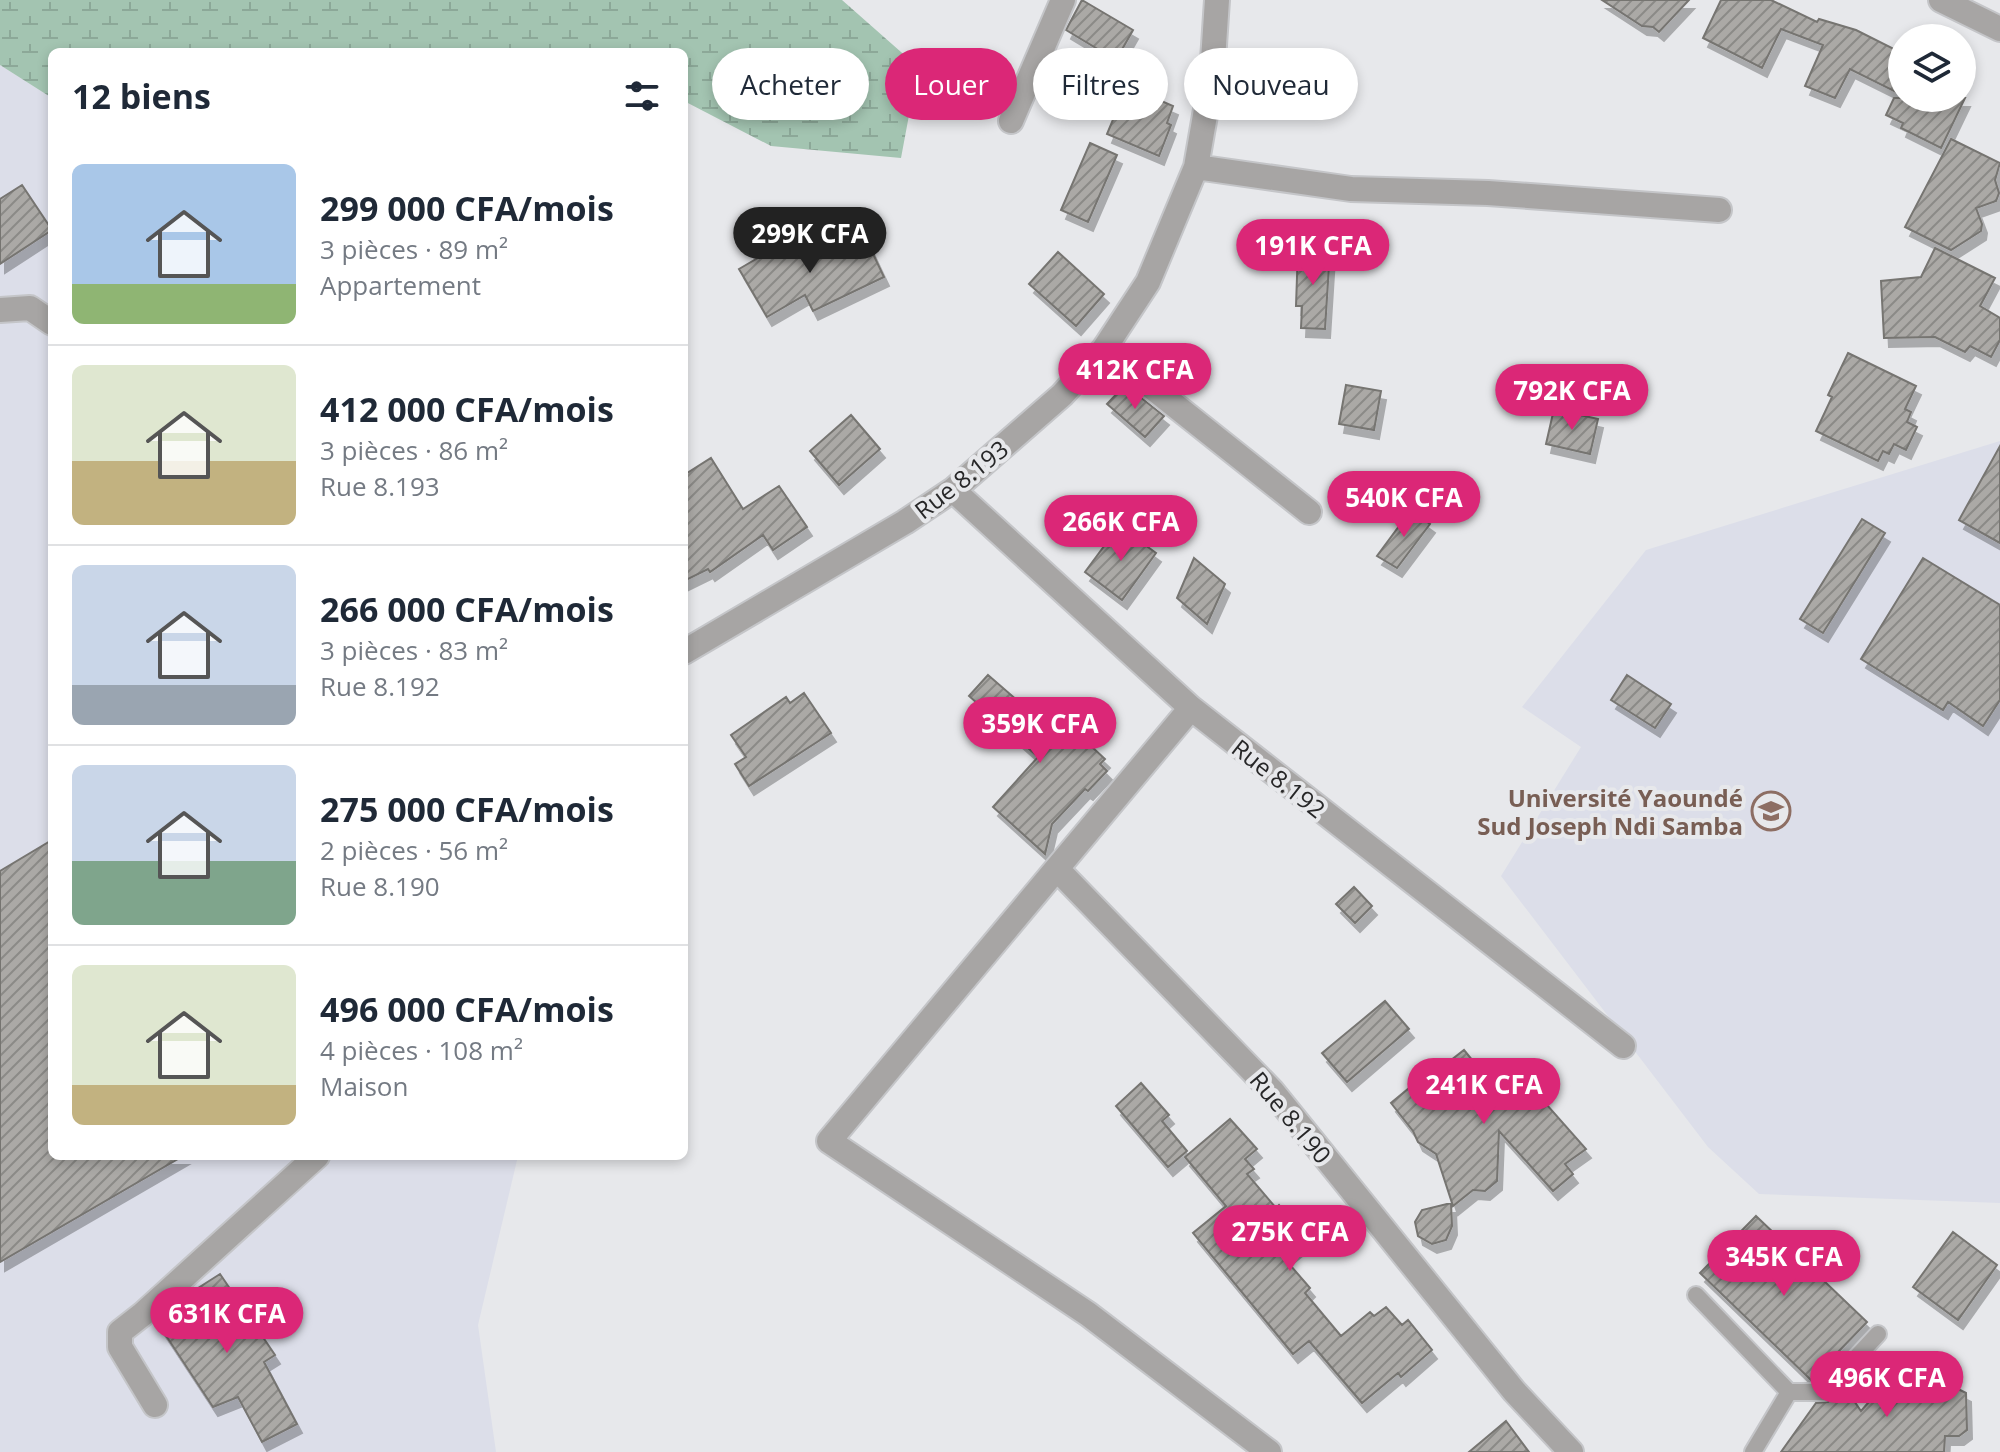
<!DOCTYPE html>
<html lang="fr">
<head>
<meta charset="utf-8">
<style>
	body { margin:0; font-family:"Open Sans",sans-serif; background:#f2f2f3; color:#1f2937; height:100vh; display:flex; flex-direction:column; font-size:30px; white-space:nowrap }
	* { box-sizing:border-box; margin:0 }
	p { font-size:26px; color:#747a83 }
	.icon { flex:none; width:44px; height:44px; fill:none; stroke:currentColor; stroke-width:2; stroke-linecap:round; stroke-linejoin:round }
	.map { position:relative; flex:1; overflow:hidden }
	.side { position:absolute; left:48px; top:48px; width:640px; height:1112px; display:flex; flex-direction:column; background:#fff; border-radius:12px; box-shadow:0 4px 12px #0003 }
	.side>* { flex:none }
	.guide { position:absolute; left:712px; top:48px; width:760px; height:72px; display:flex; gap:16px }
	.tools { position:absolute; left:1888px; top:24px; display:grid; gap:16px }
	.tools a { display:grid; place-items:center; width:88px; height:88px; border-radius:50%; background:#fff; box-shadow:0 4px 12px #0003; font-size:40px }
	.price { position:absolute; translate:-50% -68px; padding:0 18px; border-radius:28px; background:#db2777; color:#fff; font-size:26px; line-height:52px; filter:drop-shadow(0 2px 4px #0008) }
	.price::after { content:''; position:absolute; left:50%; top:48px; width:24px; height:18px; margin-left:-12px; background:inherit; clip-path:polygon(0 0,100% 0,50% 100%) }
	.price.current { background:#222; color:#fff }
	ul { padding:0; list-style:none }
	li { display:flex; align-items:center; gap:24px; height:200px; padding:0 24px }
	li+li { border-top:2px solid #e0e1e3 }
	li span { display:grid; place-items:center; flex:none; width:224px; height:160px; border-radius:12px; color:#555 }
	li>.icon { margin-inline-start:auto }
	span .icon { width:96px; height:96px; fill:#fffc; stroke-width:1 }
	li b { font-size:34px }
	h2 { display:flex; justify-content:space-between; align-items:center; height:96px; padding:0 24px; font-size:34px }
	.pill { padding:0 28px; border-radius:36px; background:#fff; box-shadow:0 4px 12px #0003; font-size:28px; line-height:72px }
	.pill.current { background:#db2777; color:#fff }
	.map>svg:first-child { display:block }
	.built { fill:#dcdee9 }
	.wetland { fill:url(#wetland-marsh) }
	.building { fill:url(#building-hatch); stroke:#767471; stroke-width:2; filter:url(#shadow) }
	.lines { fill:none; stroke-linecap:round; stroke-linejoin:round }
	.service-casing { stroke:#c4c5c8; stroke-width:20 }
	.minor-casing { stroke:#c4c5c8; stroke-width:28 }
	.service { stroke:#a7a5a4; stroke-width:16 }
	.minor { stroke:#a7a5a4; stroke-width:24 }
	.labels { text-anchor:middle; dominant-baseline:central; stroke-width:8; stroke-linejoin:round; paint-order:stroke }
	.street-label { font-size:24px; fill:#272728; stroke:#e7e8eb }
	.education-label { font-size:24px; font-weight:bold; fill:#785e54; stroke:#e7e8eb; text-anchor:end }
</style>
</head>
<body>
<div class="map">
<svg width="2000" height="1452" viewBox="0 0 2000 1452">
	<defs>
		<pattern id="wetland-marsh" width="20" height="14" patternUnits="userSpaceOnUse" patternTransform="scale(2)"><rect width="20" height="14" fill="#a3c4b1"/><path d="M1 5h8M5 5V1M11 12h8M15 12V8" fill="none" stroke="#8ca898"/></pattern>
		<pattern id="building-hatch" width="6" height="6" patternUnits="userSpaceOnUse" patternTransform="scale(2)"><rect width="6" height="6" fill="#aba9a6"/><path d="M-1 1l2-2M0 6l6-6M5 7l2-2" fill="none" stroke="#8b8a87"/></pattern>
		<filter id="shadow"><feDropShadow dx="5" dy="9" stdDeviation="0" flood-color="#0004"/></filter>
	</defs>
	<rect width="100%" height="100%" fill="#e7e8eb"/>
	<!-- built -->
	<path class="built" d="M 0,65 L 52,98 L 52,1156 L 518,1156 L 478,1325 L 496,1452 L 0,1452 Z
		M 2000,441 L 2000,1203 L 1759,1194 L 1708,1147 L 1501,876 L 1581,747 L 1522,707 L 1646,550 Z"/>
	<!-- wetland -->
	<path class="wetland" d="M 0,0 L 842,0 L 918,67 L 901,158 L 771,146 L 684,101 L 684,52 L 52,52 L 52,98 L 0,65 Z"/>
	<!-- building -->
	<path class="building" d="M 1082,0 L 1133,30 L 1116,60 L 1066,30 Z
		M 1602,0 L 1689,0 L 1659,32 L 1653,27 L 1642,26 Z
		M 1721,0 L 1771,0 L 1817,22 L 1819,19 L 1856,30 L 1902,53 L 1902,95 L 1850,69 L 1835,98 L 1805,86 L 1823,45 L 1781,29 L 1762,68 L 1703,38 Z
		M 1127,86 L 1173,106 L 1167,123 L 1171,125 L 1159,156 L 1107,134 Z
		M 1894,98 L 1965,98 L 1941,148 L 1901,128 L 1903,123 L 1886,115 Z
		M 1951,139 L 2000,163 L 1995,180 L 1999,193 L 1996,201 L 1976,208 L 1982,224 L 1981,231 L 1951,250 L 1905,227 Z
		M 1090,143 L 1117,155 L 1088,222 L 1061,210 Z
		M 22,185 L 52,230 L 0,264 L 0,199 Z
		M 794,237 L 806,265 L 865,237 L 884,277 L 813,311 L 805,295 L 767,317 L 739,269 Z
		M 1298,248 L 1330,250 L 1325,329 L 1301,328 L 1302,306 L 1296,306 Z
		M 1935,248 L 1995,278 L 1980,306 L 2000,318 L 2000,340 L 1991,357 L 1970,346 L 1965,352 L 1935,337 L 1884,338 L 1881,281 L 1921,277 Z
		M 1058,252 L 1104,294 L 1076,326 L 1029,284 Z
		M 1848,353 L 1916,386 L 1905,409 L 1911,412 L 1907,422 L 1917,427 L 1906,450 L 1894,444 L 1889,454 L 1883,451 L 1878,461 L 1816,431 L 1832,397 L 1828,395 Z
		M 1125,385 L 1164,416 L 1145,437 L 1107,404 Z
		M 1346,385 L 1381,391 L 1374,430 L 1339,424 Z
		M 1554,409 L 1598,419 L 1590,454 L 1546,444 Z
		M 851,415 L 880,449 L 839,485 L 810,451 Z
		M 2000,446 L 2000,543 L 1959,520 Z
		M 711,458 L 743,509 L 779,486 L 807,527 L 773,550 L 763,535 L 710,572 L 708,569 L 684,581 L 684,475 Z
		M 1411,510 L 1430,524 L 1397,568 L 1377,556 Z
		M 1862,519 L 1885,533 L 1823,633 L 1800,619 Z
		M 1119,526 L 1156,553 L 1122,600 L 1085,572 Z
		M 1194,558 L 1225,584 L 1207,624 L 1177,598 Z
		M 1923,558 L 2000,605 L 2000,700 L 1983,726 L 1948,702 L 1943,710 L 1861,659 Z
		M 988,675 L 1048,727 L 1053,721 L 1061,728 L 1066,723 L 1105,759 L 1100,764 L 1107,771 L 1088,791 L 1085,789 L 1052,824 L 1045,854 L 993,807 L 1038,757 L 969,696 Z
		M 1627,675 L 1671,704 L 1655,728 L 1611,700 Z
		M 804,693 L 831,733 L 749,786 L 735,764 L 746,757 L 731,735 L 786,697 L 790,703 Z
		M 52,840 L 52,1156 L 183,1156 L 0,1262 L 0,871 Z
		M 1354,887 L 1372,906 L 1355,923 L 1336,904 Z
		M 1385,1001 L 1409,1029 L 1347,1082 L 1322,1053 Z
		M 1464,1050 L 1494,1087 L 1516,1070 L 1586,1149 L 1565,1164 L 1573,1174 L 1553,1191 L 1499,1131 L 1497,1181 L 1485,1191 L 1473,1190 L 1453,1206 L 1436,1154 L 1418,1142 L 1413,1131 L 1391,1103 L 1443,1060 L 1446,1064 Z
		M 1141,1083 L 1169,1115 L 1162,1121 L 1187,1151 L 1168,1167 L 1116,1106 Z
		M 1230,1119 L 1257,1149 L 1245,1159 L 1254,1169 L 1247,1174 L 1276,1208 L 1279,1205 L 1307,1239 L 1284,1258 L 1310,1288 L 1305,1293 L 1341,1336 L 1370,1312 L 1374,1316 L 1386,1307 L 1402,1325 L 1408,1320 L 1432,1350 L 1401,1377 L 1398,1373 L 1362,1403 L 1309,1341 L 1293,1354 L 1193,1233 L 1226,1206 L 1185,1157 Z
		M 1451,1203 L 1452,1226 L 1446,1240 L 1432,1244 L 1418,1236 L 1415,1222 L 1422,1210 Z
		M 1756,1216 L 1867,1322 L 1811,1380 L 1700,1273 Z
		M 1953,1232 L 1997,1265 L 1958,1320 L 1913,1287 Z
		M 220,1274 L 275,1355 L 264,1362 L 297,1424 L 262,1442 L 238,1397 L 213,1407 L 157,1322 L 184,1297 Z
		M 1904,1362 L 1966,1393 L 1967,1430 L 1959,1436 L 1945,1436 L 1944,1452 L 1781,1452 L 1816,1403 L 1828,1402 L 1836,1395 L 1850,1395 L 1861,1411 Z
		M 1506,1421 L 1529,1452 L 1469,1452 Z"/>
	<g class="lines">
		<!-- service casing -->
		<g class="service-casing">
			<path id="service" d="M 1696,1295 L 1789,1392 L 1824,1392 L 1878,1334
				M 1753,1452 L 1789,1392"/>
		</g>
		<!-- minor casing -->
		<g class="minor-casing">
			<path id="minor" d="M 1941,0 L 2000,29
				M 1011,121 L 1063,0
				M 1196,167 L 1351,189 L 1488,193 L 1719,210
				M 0,310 L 30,308 L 52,323
				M 1104,349 L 1309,512
				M 953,490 L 1191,708 L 1623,1046
				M 684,652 L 905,522 L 953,490 L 1062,395 L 1104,349 L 1148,282 L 1196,167 L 1212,75 L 1217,0
				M 1191,708 L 829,1141 L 1088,1314 L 1269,1452
				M 1057,869 L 1272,1091 L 1514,1391 L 1571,1452
				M 155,1405 L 120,1347 L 120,1332 L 143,1314 L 317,1156"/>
		</g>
		<!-- service -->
		<use href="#service" class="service"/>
		<!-- minor -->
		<use href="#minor" class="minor"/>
	</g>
	<!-- icons -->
	<defs>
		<g id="university-ring" transform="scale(2)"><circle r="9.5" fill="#e7e8eb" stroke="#8d6e63" stroke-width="1.5"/><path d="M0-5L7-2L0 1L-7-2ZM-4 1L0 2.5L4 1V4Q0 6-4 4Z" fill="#8d6e63"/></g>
	</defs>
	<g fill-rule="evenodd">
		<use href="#university-ring" x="1771" y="811"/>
	</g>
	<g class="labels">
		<!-- street labels -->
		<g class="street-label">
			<text transform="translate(961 479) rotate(-38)">Rue 8.193</text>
			<text transform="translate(1279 778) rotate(38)">Rue 8.192</text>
			<text transform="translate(1291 1117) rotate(50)">Rue 8.190</text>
		</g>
		<!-- education labels -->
		<g class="education-label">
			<text x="1743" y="797">Université Yaoundé<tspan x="1743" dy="28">Sud Joseph Ndi Samba</tspan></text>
		</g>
	</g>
</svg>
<div class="tools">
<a><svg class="icon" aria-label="layers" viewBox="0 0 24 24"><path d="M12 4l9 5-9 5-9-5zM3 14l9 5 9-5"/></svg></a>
</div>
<b class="price current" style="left:810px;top:275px">299K CFA</b>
<b class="price" style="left:1313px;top:287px">191K CFA</b>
<b class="price" style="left:1135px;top:411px">412K CFA</b>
<b class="price" style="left:1572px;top:432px">792K CFA</b>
<b class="price" style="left:1404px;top:539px">540K CFA</b>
<b class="price" style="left:1121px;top:563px">266K CFA</b>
<b class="price" style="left:1040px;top:765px">359K CFA</b>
<b class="price" style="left:1484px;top:1126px">241K CFA</b>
<b class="price" style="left:1290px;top:1273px">275K CFA</b>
<b class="price" style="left:1784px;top:1298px">345K CFA</b>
<b class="price" style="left:227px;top:1355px">631K CFA</b>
<b class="price" style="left:1887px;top:1419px">496K CFA</b>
<div class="guide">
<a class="pill">Acheter</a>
<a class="pill current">Louer</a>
<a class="pill">Filtres</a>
<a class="pill">Nouveau</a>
</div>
<section class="side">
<h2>12 biens<svg class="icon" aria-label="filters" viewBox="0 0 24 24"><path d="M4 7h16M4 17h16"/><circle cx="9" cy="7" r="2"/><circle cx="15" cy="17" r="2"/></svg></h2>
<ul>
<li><span style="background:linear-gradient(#a9c7e8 75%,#8fb573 0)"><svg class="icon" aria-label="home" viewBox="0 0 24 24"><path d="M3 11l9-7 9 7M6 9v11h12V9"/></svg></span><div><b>299 000 CFA/mois</b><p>3 pièces · 89 m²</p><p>Appartement</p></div></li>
<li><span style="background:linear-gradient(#dfe7d0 60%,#c2b280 0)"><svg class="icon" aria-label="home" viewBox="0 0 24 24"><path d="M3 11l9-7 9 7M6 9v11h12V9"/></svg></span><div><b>412 000 CFA/mois</b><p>3 pièces · 86 m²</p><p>Rue 8.193</p></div></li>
<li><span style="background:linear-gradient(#c9d6e8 75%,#9aa5b1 0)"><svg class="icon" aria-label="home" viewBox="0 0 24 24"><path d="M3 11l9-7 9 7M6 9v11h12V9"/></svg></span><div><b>266 000 CFA/mois</b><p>3 pièces · 83 m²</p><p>Rue 8.192</p></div></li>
<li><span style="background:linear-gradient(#c9d6e8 60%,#7fa58c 0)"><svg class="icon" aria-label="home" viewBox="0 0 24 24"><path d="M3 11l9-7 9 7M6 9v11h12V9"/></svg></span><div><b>275 000 CFA/mois</b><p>2 pièces · 56 m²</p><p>Rue 8.190</p></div></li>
<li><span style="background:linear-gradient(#dfe7d0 75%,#c2b280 0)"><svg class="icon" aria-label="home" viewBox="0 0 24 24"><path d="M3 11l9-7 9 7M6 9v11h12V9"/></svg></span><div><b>496 000 CFA/mois</b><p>4 pièces · 108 m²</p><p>Maison</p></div></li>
</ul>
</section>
</div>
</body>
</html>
